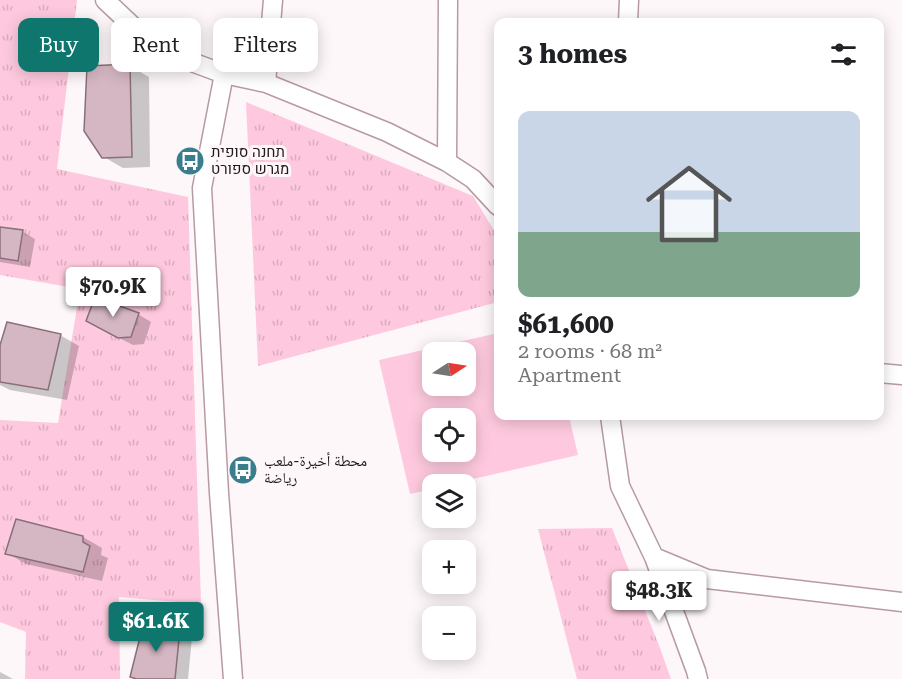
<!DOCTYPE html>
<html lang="en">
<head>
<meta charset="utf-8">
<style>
	body { margin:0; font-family:"Roboto Serif","Noto Naskh Arabic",Heebo,serif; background:#f6f6f6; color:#202124; height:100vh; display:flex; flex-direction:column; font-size:22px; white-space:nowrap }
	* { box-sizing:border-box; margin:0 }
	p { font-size:20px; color:#757577 }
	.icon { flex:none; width:33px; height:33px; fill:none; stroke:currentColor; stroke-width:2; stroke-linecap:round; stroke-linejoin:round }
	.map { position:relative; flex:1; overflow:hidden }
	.panel { position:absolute; left:494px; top:18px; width:390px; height:402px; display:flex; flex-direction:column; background:#fff; border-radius:12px; box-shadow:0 3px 15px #0003 }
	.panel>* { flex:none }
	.banner { position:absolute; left:18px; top:18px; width:386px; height:54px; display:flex; gap:12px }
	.needle { width:39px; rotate:78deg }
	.controls { position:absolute; left:422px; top:342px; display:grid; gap:12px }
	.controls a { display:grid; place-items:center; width:54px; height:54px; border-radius:12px; background:#fff; box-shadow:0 3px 15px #0003; font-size:30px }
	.price { position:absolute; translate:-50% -51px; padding:0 14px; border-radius:6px; background:#fff; color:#222; font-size:20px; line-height:39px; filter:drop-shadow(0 2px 3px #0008) }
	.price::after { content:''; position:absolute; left:50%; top:36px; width:18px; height:14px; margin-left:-9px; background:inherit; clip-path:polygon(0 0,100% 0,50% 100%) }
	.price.active { background:#0f766e; color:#fff }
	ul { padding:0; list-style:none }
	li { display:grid; align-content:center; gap:12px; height:318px; padding:0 24px }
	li+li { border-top:2px solid #e0e0e0 }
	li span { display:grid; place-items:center; height:186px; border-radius:12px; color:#555 }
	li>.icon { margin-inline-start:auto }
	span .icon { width:108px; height:108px; fill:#fffc; stroke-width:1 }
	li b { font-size:26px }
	h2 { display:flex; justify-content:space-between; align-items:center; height:72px; padding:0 24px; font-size:26px }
	.pill { padding:0 21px; border-radius:12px; background:#fff; box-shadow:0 3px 15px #0003; font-size:21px; line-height:54px }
	.pill.active { background:#0f766e; color:#fff }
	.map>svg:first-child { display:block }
	.grass { fill:url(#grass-tufts) }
	.green { fill:#fec9de; fill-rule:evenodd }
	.shadow { fill:#0003 }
	.building { fill:#d5b7c3; stroke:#8a6f7a; stroke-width:1.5 }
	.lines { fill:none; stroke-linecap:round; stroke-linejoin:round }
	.street-casing { stroke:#b79aa5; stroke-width:21 }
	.street { stroke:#fff; stroke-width:18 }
	.labels { text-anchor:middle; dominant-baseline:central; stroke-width:6; stroke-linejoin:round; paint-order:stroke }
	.poi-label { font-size:15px; fill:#24191e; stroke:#fdf7f9; text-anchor:start }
</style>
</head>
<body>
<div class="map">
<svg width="902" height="679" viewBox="0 0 902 679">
	<defs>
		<pattern id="grass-tufts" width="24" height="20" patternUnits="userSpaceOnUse" patternTransform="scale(1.5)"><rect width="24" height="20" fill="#fec9de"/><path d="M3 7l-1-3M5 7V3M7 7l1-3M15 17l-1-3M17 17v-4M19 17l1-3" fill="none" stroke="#daacbe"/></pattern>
	</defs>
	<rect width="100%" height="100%" fill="#fdf7f9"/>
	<!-- grass -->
	<path class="grass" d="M 0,0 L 77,0 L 57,169 L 188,197 L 201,604 L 119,597 L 120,679 L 25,679 L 26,632 L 0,622 L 0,420 L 58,423 L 80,289 L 0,275 Z
		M 246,102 L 473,196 L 498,237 L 498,302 L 258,366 Z
		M 612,528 L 660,648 L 671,679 L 577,679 L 538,529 Z"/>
	<!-- green -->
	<path class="green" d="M 498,333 L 498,416 L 569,416 L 578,455 L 451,484 L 432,484 L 432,489 L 410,494 L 379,360 ZM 432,352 L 465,352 L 465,386 L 432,386 ZM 432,418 L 465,418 L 465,452 L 432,452 Z"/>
	<!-- shadow -->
	<path class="shadow" d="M 130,66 L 149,77 L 150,167 L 123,168 L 104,157 L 88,68 Z
		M 0,229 L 23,232 L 35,239 L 30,267 L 0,262 Z
		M 138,314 L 151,322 L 144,344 L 133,345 L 100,328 Z
		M 60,335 L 79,346 L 67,400 L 10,390 L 0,385 L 0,350 Z
		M 83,537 L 102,548 L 101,555 L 108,558 L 102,581 L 26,564 L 7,553 Z
		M 179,630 L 192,637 L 188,679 L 136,679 L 132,677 Z
		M 0,672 L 13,679 L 0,679 Z"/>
	<!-- building -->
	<path class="building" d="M 130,64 L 132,157 L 102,158 L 84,131 L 87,66 Z
		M 0,227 L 23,230 L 18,261 L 0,258 Z
		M 95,297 L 139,313 L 131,337 L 118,338 L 86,321 Z
		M 7,322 L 61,334 L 48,390 L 0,382 L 0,345 Z
		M 16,519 L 83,536 L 83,542 L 90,546 L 83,572 L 5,554 Z
		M 144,621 L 180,629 L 175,679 L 137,679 L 130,677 Z"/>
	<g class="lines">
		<!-- street casing -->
		<g class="street-casing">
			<path id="street" d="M 105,0 L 141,34 L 181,58 L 224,74 L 266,83 L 387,132 L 447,162 L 473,179 L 498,206
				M 628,22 L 629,0
				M 224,74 L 202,188 L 219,493 L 233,679
				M 266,83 L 273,0
				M 447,162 L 448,0
				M 879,373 L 902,375
				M 610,416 L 620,486 L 654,557 L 707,579 L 902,602
				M 654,557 L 696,671 L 698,679"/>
		</g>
		<!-- street -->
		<use href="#street" class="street"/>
	</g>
	<!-- icons -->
	<defs>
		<g id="bus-disc" transform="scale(1.5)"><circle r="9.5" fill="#3a7d8d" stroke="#fdf7f9"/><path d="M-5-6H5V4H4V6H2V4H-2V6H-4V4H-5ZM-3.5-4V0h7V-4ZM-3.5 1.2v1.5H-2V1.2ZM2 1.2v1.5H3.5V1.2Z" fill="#fff"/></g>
	</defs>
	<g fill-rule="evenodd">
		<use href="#bus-disc" x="190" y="161"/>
		<use href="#bus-disc" x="243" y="470"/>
	</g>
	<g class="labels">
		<!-- poi labels -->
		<g class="poi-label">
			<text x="211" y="152">תחנה סופית<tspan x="211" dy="17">מגרש ספורט</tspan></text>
			<text x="264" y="461">محطة أخيرة-ملعب<tspan x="264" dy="17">رياضة</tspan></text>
		</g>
	</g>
</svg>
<div class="controls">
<a><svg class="needle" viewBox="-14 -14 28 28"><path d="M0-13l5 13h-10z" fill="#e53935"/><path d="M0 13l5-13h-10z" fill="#757577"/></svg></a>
<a><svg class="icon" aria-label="locate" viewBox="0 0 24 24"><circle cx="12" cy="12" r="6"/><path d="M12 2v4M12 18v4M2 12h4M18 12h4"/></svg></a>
<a><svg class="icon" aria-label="layers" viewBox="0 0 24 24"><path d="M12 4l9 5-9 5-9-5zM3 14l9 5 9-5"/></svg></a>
<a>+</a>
<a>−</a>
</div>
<b class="price" style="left:113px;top:318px">$70.9K</b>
<b class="price" style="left:659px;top:622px">$48.3K</b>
<b class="price active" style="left:156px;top:653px">$61.6K</b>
<div class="banner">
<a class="pill active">Buy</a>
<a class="pill">Rent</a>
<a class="pill">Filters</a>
</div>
<section class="panel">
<h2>3 homes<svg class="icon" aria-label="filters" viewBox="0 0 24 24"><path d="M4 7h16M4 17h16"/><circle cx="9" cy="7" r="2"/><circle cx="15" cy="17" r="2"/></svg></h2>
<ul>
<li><span style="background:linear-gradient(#c9d6e8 65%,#7fa58c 0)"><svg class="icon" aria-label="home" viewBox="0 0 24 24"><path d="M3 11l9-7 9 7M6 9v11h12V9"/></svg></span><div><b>$61,600</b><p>2 rooms · 68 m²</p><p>Apartment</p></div></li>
</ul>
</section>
</div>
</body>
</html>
